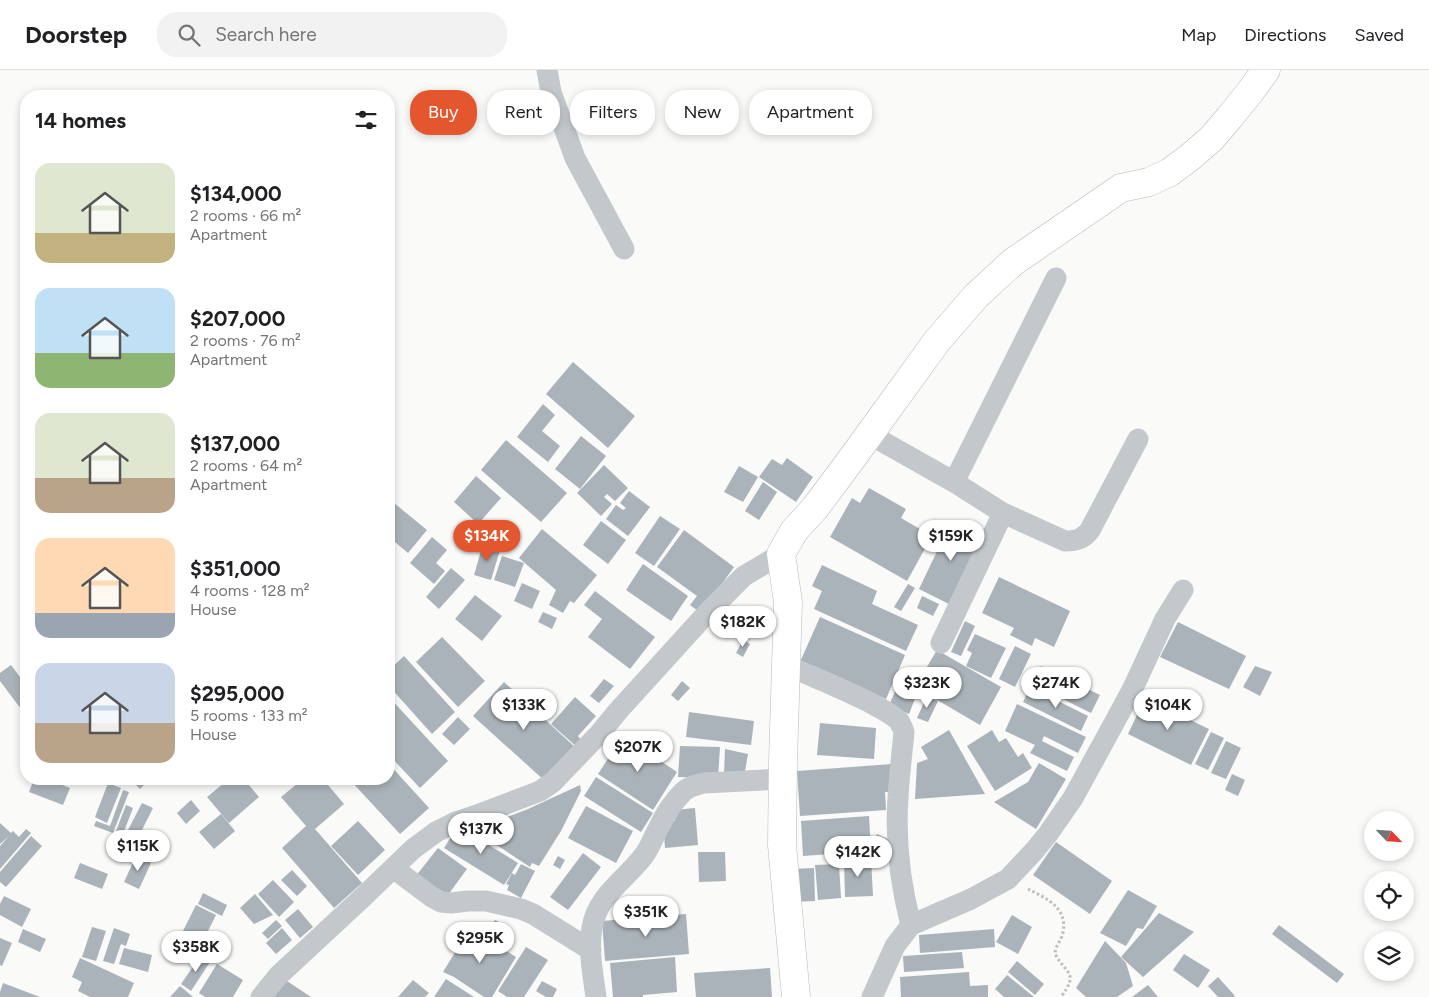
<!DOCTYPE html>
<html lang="en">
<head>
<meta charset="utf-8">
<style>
	body { margin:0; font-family:Figtree,sans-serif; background:#f2f2f2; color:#202124; height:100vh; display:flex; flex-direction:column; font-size:19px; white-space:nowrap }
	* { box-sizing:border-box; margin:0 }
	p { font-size:16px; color:#757577 }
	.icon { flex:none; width:28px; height:28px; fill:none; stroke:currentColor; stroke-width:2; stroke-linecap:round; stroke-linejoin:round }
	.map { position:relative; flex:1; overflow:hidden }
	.panel { position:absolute; left:20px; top:20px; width:375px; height:695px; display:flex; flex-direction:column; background:#fff; border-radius:20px; box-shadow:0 2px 8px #0003 }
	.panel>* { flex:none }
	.top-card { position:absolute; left:410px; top:20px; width:475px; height:45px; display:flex; gap:10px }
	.needle { width:32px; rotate:115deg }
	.tools { position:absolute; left:1364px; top:741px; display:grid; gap:10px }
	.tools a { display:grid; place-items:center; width:50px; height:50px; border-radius:50%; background:#fff; box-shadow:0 2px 8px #0003; font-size:25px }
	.price { position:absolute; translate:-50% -42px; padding:0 11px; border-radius:18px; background:#fff; color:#222; font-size:16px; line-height:32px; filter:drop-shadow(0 1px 2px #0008) }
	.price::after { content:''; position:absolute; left:50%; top:30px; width:15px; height:11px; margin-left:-8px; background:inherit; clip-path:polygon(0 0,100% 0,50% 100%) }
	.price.selected { background:#e4572e; color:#fff }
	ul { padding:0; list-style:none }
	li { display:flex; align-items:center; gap:15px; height:125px; padding:0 15px }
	li span { display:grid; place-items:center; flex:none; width:140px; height:100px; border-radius:15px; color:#555 }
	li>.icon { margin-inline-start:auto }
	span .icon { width:60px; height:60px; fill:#fffc; stroke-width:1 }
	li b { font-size:21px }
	h2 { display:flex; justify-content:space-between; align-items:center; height:60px; padding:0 15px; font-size:21px }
	.pill { padding:0 18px; border-radius:20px; background:#fff; box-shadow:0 2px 8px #0003; font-size:18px; line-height:45px }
	.pill.selected { background:#e4572e; color:#fff }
	header { display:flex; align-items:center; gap:30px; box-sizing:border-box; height:70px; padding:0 25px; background:#fff; border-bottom:1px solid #e0e0e0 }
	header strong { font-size:24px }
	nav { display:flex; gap:28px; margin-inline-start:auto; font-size:18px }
	.search { width:350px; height:45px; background:#f2f2f2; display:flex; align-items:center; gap:12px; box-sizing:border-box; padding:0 18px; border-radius:20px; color:#757577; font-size:19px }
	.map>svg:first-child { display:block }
	.building { fill:#aab3b9 }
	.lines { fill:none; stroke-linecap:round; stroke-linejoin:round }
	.secondary-casing { stroke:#b3babf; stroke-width:29 }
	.path { stroke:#bbbfc2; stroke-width:3; stroke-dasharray:2.5 2.5; stroke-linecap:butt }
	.street { stroke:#c3c8cc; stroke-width:21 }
	.secondary { stroke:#fff; stroke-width:28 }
</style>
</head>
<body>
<header>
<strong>Doorstep</strong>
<div class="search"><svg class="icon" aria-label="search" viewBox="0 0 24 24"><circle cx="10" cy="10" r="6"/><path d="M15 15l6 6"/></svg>Search here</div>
<nav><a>Map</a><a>Directions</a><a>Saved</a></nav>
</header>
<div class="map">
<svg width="1429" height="927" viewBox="0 0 1429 927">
	<rect width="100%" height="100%" fill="#fafaf8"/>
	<!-- building -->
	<path class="building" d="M 573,292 L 635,346 L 608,378 L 546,324 Z
		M 543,334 L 555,345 L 542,361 L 560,376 L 548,392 L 517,367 Z
		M 581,366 L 606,386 L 580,419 L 555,399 Z
		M 506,370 L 567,423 L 541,452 L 481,400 Z
		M 787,388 L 813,407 L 796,432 L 759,407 L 772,389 L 782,395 Z
		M 604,395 L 628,418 L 615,431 L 607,424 L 604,427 L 612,434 L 601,446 L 577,423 Z
		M 739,396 L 758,407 L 743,432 L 724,422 Z
		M 476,406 L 501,428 L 478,454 L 454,432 Z
		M 763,412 L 777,422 L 759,450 L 745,441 Z
		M 869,418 L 906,439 L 901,448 L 932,466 L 907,511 L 830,467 L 852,428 L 860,433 Z
		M 629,421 L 650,437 L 628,466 L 606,449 L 616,435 L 623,440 L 626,438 L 620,433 Z
		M 394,433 L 427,460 L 408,483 L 389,467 L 389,439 Z
		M 660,446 L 680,459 L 654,496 L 635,483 Z
		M 952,450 L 983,465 L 949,534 L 919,519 Z
		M 601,451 L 626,470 L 608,494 L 583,475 Z
		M 542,459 L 597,505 L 574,533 L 570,531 L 563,543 L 549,535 L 556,520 L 519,488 Z
		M 684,460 L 734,497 L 701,543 L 690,535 L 697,526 L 657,497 Z
		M 432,467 L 447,480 L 436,493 L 445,501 L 434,514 L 410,493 Z
		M 483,474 L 500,480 L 491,510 L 474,505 Z
		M 502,486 L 524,493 L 515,517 L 494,510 Z
		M 643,494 L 688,526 L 671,551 L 626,520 Z
		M 822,495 L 877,521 L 872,534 L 918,555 L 906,581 L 814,539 L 822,521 L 812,516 Z
		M 451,498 L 465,510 L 439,539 L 426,527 Z
		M 999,507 L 1070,541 L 1054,577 L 1035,568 L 1032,576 L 1010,565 L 1014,558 L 982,543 Z
		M 522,513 L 540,521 L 532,539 L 514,531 Z
		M 908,514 L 915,518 L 901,541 L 894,537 Z
		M 595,521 L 655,567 L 630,599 L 588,567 L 602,549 L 584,535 Z
		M 475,525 L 502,546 L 482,571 L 455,549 Z
		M 922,526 L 939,534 L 933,546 L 917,538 Z
		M 543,542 L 557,548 L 552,559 L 538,552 Z
		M 820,547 L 905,585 L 886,629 L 800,592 Z
		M 965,551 L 975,556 L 961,586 L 951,582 Z
		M 1178,552 L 1246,586 L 1229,619 L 1160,587 Z
		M 975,564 L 1006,578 L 991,608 L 966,596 L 972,583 L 967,580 Z
		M 442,567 L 485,611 L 458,637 L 416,592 Z
		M 743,570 L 750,574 L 743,587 L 736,583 Z
		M 1015,576 L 1031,584 L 1015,617 L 999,609 Z
		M 937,580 L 1001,617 L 980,655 L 915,617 Z
		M 404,586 L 455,642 L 432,664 L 389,616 L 389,600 Z
		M 11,595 L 26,615 L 26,642 L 24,643 L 0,611 L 0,603 Z
		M 1041,596 L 1100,625 L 1091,643 L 1032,614 Z
		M 1255,596 L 1272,602 L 1260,626 L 1243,617 Z
		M 604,609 L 614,616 L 599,633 L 590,626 Z
		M 682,611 L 690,618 L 678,631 L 671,625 Z
		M 504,612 L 575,677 L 545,711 L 473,646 Z
		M 899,613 L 918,621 L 909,644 L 889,635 Z
		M 1030,617 L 1088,646 L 1081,661 L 1023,632 Z
		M 927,626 L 938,631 L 928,652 L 917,648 Z
		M 389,627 L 448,691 L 420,718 L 389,685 Z
		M 575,627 L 596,646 L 578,666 L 583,672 L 578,678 L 551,654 Z
		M 1145,628 L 1209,659 L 1191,695 L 1128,664 Z
		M 1017,634 L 1086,667 L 1078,683 L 1044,666 L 1042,671 L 1074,687 L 1067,701 L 1030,683 L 1035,675 L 1005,661 Z
		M 689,642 L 754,651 L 751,675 L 686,667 Z
		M 458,647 L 470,659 L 454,675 L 442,664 Z
		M 820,653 L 876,658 L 874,689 L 817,685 Z
		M 949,660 L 985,724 L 915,729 L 917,693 L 928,689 L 921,677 Z
		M 992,660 L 999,672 L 1006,668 L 1018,687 L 1023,683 L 1032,698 L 995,721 L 967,676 Z
		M 1211,662 L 1224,668 L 1208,700 L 1195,694 Z
		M 623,666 L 677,702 L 653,740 L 598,704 Z
		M 1226,671 L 1241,678 L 1226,709 L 1211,703 Z
		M 680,676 L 720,677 L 718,708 L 678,707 Z
		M 725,679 L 748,684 L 744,707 L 724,704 Z
		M 1039,693 L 1066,709 L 1036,759 L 994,732 L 1028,712 Z
		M 389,694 L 429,738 L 400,764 L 350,710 L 351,709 L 389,709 Z
		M 892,694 L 894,722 L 885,722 L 886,740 L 800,746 L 797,701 Z
		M 1232,704 L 1245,710 L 1238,726 L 1225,720 Z
		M 596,707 L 653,743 L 641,762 L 584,726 Z
		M 34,709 L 47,709 L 70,718 L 63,735 L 29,722 Z
		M 130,709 L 150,709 L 140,719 Z
		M 229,709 L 244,709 L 259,727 L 229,753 L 207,727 Z
		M 303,709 L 323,709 L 344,734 L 315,759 L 362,813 L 334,838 L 282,778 L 306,756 L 281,727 Z
		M 108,713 L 121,718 L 107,753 L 95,747 Z
		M 580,715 L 581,721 L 561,761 L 539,796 L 532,793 L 530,797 L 474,760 L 528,739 Z
		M 123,720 L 129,722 L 113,763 L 94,756 L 96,751 L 110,756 Z
		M 191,730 L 200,741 L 186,754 L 177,743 Z
		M 142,733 L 153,738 L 139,766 L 128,760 Z
		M 126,735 L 133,738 L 123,764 L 116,761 Z
		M 586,736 L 633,761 L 616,793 L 568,768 Z
		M 695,738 L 698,775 L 665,778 L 663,752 L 675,751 L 674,740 Z
		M 221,744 L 235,761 L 214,779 L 199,762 Z
		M 869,746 L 871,781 L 803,786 L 801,751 Z
		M 358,751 L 385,780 L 358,805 L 331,776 Z
		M 0,753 L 11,763 L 13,761 L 19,767 L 26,759 L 31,763 L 0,799 L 0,776 L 8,767 L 0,774 Z
		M 458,756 L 518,793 L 504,815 L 444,778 Z
		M 877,764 L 892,771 L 888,779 L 873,773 Z
		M 31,766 L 42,776 L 6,817 L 0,812 L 0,802 Z
		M 1056,772 L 1112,811 L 1090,844 L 1033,805 Z
		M 438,778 L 467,799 L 445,829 L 415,807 Z
		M 698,782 L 725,782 L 726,811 L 699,812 Z
		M 583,783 L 601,797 L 568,840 L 550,827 Z
		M 136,786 L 151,793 L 139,819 L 124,812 Z
		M 558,786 L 565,790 L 560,799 L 553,795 Z
		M 871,789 L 873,826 L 845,827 L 844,790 Z
		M 80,793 L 108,804 L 102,819 L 74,808 Z
		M 521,794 L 535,801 L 521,828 L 507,820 L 509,815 L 506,814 L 512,803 L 515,805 Z
		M 839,794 L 841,828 L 818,830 L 815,795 Z
		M 814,798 L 815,831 L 792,832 L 790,799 Z
		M 292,800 L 307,816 L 297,826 L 281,810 Z
		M 273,810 L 294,832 L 279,847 L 258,824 Z
		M 1128,820 L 1157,836 L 1143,859 L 1137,858 L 1126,876 L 1100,863 Z
		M 203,823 L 227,835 L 222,846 L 198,834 Z
		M 255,824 L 273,845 L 254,854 L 240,838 Z
		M 4,826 L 31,839 L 22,857 L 0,845 L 0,834 Z
		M 196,835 L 216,845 L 202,873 L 182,863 Z
		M 298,839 L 313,857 L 300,868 L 285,850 Z
		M 1159,843 L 1194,862 L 1143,907 L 1121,887 Z
		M 686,844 L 689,884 L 605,891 L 602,851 Z
		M 1012,845 L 1032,857 L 1018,884 L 996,872 Z
		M 276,850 L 282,856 L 268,869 L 262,863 Z
		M 495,850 L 508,857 L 505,865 L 491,857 Z
		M 1279,855 L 1344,904 L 1337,913 L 1272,864 Z
		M 92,857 L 106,861 L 96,891 L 82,887 Z
		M 114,858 L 130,864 L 126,876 L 121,874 L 114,894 L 103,891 Z
		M 282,858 L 292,870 L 276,884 L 266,873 Z
		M 470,858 L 516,887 L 492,927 L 484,927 L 454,907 L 443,902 Z
		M 23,859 L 46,869 L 40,882 L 18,872 Z
		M 994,859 L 995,877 L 920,883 L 919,865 Z
		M 0,868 L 12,873 L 2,896 L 0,895 Z
		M 1105,871 L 1126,893 L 1133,916 L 1117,927 L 1086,927 L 1076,918 Z
		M 526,877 L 548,890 L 524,927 L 507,927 L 498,921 Z
		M 124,878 L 152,885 L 148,902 L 119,894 Z
		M 962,882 L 964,898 L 904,902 L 903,886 Z
		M 1184,884 L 1210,900 L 1198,918 L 1173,900 Z
		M 201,885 L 210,892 L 191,921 L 181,914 Z
		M 675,887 L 677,922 L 643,925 L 643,927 L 613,927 L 610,893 Z
		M 80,888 L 134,913 L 128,927 L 90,927 L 78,921 L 82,912 L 72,907 Z
		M 1017,891 L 1044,914 L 1035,925 L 1008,902 Z
		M 217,894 L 243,910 L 233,927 L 205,927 L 199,923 Z
		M 770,898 L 772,927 L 696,927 L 694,903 Z
		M 969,902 L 970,916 L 988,915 L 988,927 L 901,927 L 900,907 Z
		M 1007,905 L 1034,927 L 1004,927 L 995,919 Z
		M 1218,907 L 1235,926 L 1234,927 L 1218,927 L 1208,916 Z
		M 284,909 L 311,927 L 273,927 Z
		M 446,909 L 474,927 L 434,927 Z
		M 413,910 L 429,923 L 425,927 L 398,927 Z
		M 542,911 L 557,919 L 553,927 L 546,927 L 536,921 Z
		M 3,913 L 40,927 L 0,927 L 0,922 Z
		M 1148,915 L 1158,927 L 1132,927 Z
		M 180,916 L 193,927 L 170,927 Z"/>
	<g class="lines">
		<!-- secondary casing -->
		<g class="secondary-casing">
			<path id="secondary" d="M 796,927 L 782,775 L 783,691 L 788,532 L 781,484 L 794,461 L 815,438 L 853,387 L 937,271 L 976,226 L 1013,192 L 1121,118 L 1149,112 L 1170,102 L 1189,88 L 1211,69 L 1229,48 L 1250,22 L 1266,0"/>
		</g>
		<!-- path -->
		<path class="path" d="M 1028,819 C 1046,828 1068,838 1063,862 C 1062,870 1055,876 1055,884 C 1067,905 1079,902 1061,927"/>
		<!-- street -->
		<path class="street" d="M 547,0 L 551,22 L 575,88 L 624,179
			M 869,364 L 954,412 L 1003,443 L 1065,471 C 1077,471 1083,469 1090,460 L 1138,369
			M 954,412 L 1056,208
			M 941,573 L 1003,443
			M 787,596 C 815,607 842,619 869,632 C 879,638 891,643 899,651 C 901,655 903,658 904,662 C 902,684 899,706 898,728 C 895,771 900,813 911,855
			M 393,798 L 432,827 L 441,832 L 451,833 L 468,831 L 486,831 L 521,839 L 533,844 L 591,880
			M 261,927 L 278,906 L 362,828 L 413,779 L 436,762 L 456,752 L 477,745 L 540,721 L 553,712 L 600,663 L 618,641 L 708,542 L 744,506 L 781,484
			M 596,927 C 593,905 588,880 592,858 C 597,825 627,809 645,784 C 651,775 654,766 659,757 C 665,744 673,732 683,722 C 689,716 696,715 704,713 L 782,709
			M 872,927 L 895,876 L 911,855 L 971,829 L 1008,809 L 1035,780 L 1048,764 L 1073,728 L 1113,655 L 1133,618 L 1165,549 L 1183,520"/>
		<!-- secondary -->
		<use href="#secondary" class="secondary"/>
	</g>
</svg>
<div class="tools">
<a><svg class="needle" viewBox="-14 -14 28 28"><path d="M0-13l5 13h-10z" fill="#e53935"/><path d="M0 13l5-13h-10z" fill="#757577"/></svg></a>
<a><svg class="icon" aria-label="locate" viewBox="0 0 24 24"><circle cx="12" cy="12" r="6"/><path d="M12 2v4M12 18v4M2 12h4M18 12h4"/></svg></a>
<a><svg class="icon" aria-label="layers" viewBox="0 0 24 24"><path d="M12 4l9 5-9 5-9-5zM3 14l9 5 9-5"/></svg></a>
</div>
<b class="price selected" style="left:487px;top:492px">$134K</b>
<b class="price" style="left:951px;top:492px">$159K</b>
<b class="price" style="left:743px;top:578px">$182K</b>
<b class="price" style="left:927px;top:639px">$323K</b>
<b class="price" style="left:1056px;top:639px">$274K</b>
<b class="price" style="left:524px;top:661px">$133K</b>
<b class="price" style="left:1168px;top:661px">$104K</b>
<b class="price" style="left:638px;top:703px">$207K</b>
<b class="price" style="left:481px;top:785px">$137K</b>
<b class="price" style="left:138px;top:802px">$115K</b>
<b class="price" style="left:858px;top:808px">$142K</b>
<b class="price" style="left:646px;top:868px">$351K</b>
<b class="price" style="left:480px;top:894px">$295K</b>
<b class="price" style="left:196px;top:903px">$358K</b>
<div class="top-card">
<a class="pill selected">Buy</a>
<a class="pill">Rent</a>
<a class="pill">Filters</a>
<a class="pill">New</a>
<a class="pill">Apartment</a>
</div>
<section class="panel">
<h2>14 homes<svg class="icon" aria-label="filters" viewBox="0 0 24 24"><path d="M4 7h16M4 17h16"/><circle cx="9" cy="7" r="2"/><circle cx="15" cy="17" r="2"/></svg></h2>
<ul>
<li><span style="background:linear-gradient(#dfe7d0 70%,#c2b280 0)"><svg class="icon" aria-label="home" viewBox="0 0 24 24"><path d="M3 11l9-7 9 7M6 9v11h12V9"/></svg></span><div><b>$134,000</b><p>2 rooms · 66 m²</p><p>Apartment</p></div></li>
<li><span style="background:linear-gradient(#bfe0f5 65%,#8fb573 0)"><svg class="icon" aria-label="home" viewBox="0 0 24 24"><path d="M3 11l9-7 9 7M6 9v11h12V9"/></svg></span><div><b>$207,000</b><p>2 rooms · 76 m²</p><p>Apartment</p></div></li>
<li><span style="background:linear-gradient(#dfe7d0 65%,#b9a48a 0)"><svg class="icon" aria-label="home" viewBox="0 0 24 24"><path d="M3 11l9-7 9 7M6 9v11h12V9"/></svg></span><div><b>$137,000</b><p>2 rooms · 64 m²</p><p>Apartment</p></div></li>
<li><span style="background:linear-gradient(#ffd9b3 75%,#9aa5b1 0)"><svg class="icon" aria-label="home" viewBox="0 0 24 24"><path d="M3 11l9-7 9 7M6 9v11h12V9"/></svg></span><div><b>$351,000</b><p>4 rooms · 128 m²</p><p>House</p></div></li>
<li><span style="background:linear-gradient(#c9d6e8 60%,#b9a48a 0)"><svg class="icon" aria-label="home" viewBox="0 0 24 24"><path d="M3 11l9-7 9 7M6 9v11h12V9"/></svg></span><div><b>$295,000</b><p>5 rooms · 133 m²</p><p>House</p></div></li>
</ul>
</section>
</div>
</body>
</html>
